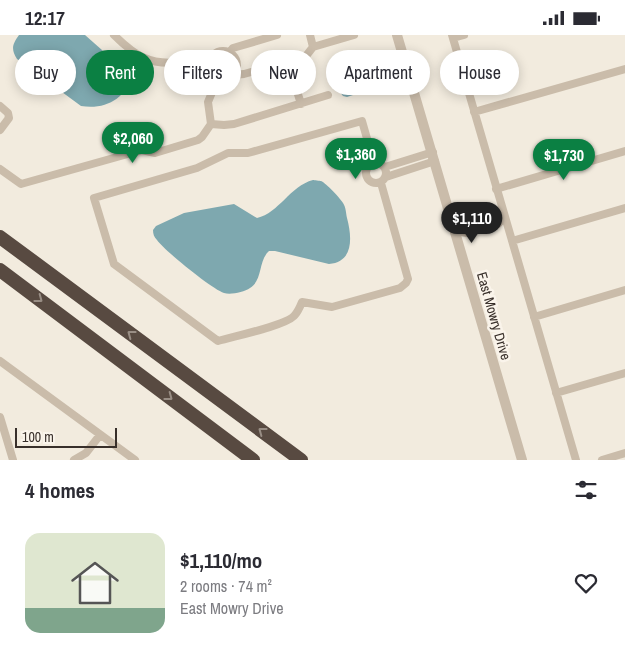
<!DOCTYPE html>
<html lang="en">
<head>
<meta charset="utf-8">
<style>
	body { margin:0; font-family:"Archivo Narrow",sans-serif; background:#f2f2f3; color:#2b2b33; height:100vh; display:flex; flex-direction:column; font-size:19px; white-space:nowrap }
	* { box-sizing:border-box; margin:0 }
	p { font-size:16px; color:#7c7c81 }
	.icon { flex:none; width:28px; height:28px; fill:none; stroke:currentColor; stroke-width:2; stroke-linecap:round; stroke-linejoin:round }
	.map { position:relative; height:425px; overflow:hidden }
	.drawer { display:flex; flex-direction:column; background:#fff; flex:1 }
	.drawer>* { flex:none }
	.banner { position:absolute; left:15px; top:15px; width:595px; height:45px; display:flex; gap:10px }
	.scale { position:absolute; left:15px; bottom:12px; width:102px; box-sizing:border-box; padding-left:5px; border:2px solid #382f2a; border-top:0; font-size:14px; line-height:18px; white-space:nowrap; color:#382f2a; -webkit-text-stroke:4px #faf4eb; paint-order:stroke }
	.price { position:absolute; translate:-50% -42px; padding:0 11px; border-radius:18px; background:#0b8043; color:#fff; font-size:16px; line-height:32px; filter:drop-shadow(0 1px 2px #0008) }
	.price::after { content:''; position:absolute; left:50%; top:30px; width:15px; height:11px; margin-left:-8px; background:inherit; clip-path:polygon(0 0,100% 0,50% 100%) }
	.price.selected { background:#222; color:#fff }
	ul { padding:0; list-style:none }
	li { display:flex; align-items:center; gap:15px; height:125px; padding:0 25px }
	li+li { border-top:1px solid #e1e1e2 }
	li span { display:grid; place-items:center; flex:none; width:140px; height:100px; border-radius:15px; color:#555 }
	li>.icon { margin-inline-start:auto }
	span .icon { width:60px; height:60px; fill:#fffc; stroke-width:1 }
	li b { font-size:21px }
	h2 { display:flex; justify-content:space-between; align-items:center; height:60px; padding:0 25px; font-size:21px }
	.tag { padding:0 18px; border-radius:22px; background:#fff; box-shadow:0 2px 12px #0003; font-size:18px; line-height:45px }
	.tag.selected { background:#0b8043; color:#fff }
	.status { display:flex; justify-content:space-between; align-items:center; height:35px; padding:0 25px; background:#fff; direction:ltr }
	.status svg { height:14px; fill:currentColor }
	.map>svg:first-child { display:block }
	.water { fill:#7ea8af }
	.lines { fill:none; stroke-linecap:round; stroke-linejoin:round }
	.minor { stroke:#cabcaa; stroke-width:8 }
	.tertiary { stroke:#cabcaa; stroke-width:10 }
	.motorway { stroke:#584a41; stroke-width:14 }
	.oneway { stroke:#998e85 }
	.labels { text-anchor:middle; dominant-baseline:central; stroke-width:5; stroke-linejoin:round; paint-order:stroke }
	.street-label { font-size:14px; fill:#382f2a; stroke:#faf4eb }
</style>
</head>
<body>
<div class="status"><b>12:17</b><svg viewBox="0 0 49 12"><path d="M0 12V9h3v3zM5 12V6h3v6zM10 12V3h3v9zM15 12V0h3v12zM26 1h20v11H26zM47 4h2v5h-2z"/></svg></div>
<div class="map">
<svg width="625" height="425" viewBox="0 0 625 425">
	<rect width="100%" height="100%" fill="#f2ebde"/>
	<!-- water -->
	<path class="water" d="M 19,0 L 85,0 L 111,23 L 128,31 L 132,40 C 126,64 105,75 81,71 L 17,24 C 11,14 12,10 19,0 Z
		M 355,17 L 368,50 L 368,55 L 347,62 L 343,61 L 340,57 L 332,23 Z
		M 313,145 C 314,145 320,146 321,146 C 326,148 341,164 343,168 C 346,172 346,179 347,183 C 352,202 354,227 329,229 L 275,216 L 269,216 C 258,226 263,245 250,253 C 244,257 231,260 224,258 C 212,254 165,216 157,205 C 154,202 153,199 153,195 L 156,191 L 184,178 L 234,169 L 257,183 C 279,178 290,151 313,145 Z"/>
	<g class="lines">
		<!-- minor -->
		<path class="minor" d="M 114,0 C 134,20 150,31 180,27 C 191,26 199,21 211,23
			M 310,0 L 313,12
			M 452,0 L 576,425
			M 453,3 L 464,0
			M209 30a14 14 0 1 1 28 0a14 14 0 1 1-28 0Z
			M 230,17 L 233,13 L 277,0
			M 288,27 L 301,69
			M 232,40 L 244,39 L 288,27 L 306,21 L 313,12 L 354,0
			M 0,71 L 8,78 L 9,83 L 0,95
			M 474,77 L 625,34
			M 211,89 L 224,90 L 234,89 L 328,60
			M366 138a10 10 0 1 1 20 0a10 10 0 1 1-20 0Z
			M 374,128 L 362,86 L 248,118 L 228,118 L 197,133 L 94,163 L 114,229 L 218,306 C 235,301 284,291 294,281 C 298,277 300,272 302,267 L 332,272 L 400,253 L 406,248 L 408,244 L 381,148
			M 385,132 L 433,117
			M 0,134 L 21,149 L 142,115 L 155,118 L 198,105 L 202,102 L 211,89 L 208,67 L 218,43
			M 386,142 L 435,126
			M 496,154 L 625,116
			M 495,178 L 505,182 L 498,189 L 467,198 L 455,196 L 464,187 Z
			M 512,206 L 625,173
			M 534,282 L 625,255
			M 0,326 L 135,425
			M 556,358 L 625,338
			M 0,382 L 13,425
			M 74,425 L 86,418 L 100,400
			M 602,425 L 625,418"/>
		<!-- tertiary -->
		<path class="tertiary" d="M 397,0 L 522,425"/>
		<!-- motorway -->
		<path class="motorway" d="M 0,202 L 301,425
			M 0,235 L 253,425"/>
	</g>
	<!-- one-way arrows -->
	<defs><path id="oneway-chevron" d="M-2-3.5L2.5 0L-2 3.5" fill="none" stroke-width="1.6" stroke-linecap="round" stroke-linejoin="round" transform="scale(1.25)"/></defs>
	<g class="oneway">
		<use href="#oneway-chevron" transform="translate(39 264) rotate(37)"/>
		<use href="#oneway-chevron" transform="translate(131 299) rotate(-143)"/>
		<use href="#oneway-chevron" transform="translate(169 362) rotate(37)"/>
		<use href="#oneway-chevron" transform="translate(262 396) rotate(-143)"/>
	</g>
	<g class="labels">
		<!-- street labels -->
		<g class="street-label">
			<text transform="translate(494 281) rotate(74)">East Mowry Drive</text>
		</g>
	</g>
</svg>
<div class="scale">100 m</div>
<b class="price" style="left:133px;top:129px">$2,060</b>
<b class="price" style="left:356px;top:145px">$1,360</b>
<b class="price" style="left:564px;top:146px">$1,730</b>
<b class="price selected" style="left:472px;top:209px">$1,110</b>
<div class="banner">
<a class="tag">Buy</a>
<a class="tag selected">Rent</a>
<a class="tag">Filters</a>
<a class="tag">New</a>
<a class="tag">Apartment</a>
<a class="tag">House</a>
</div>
</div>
<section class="drawer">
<h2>4 homes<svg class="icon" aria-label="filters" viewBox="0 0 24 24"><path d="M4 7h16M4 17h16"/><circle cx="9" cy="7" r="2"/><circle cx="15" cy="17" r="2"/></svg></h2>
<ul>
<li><span style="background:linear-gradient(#dfe7d0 75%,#7fa58c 0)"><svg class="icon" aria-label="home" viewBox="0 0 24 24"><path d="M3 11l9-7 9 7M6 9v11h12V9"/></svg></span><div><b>$1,110/mo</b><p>2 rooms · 74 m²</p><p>East Mowry Drive</p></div><svg class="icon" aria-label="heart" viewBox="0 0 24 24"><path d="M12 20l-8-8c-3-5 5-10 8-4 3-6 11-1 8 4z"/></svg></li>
</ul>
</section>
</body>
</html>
